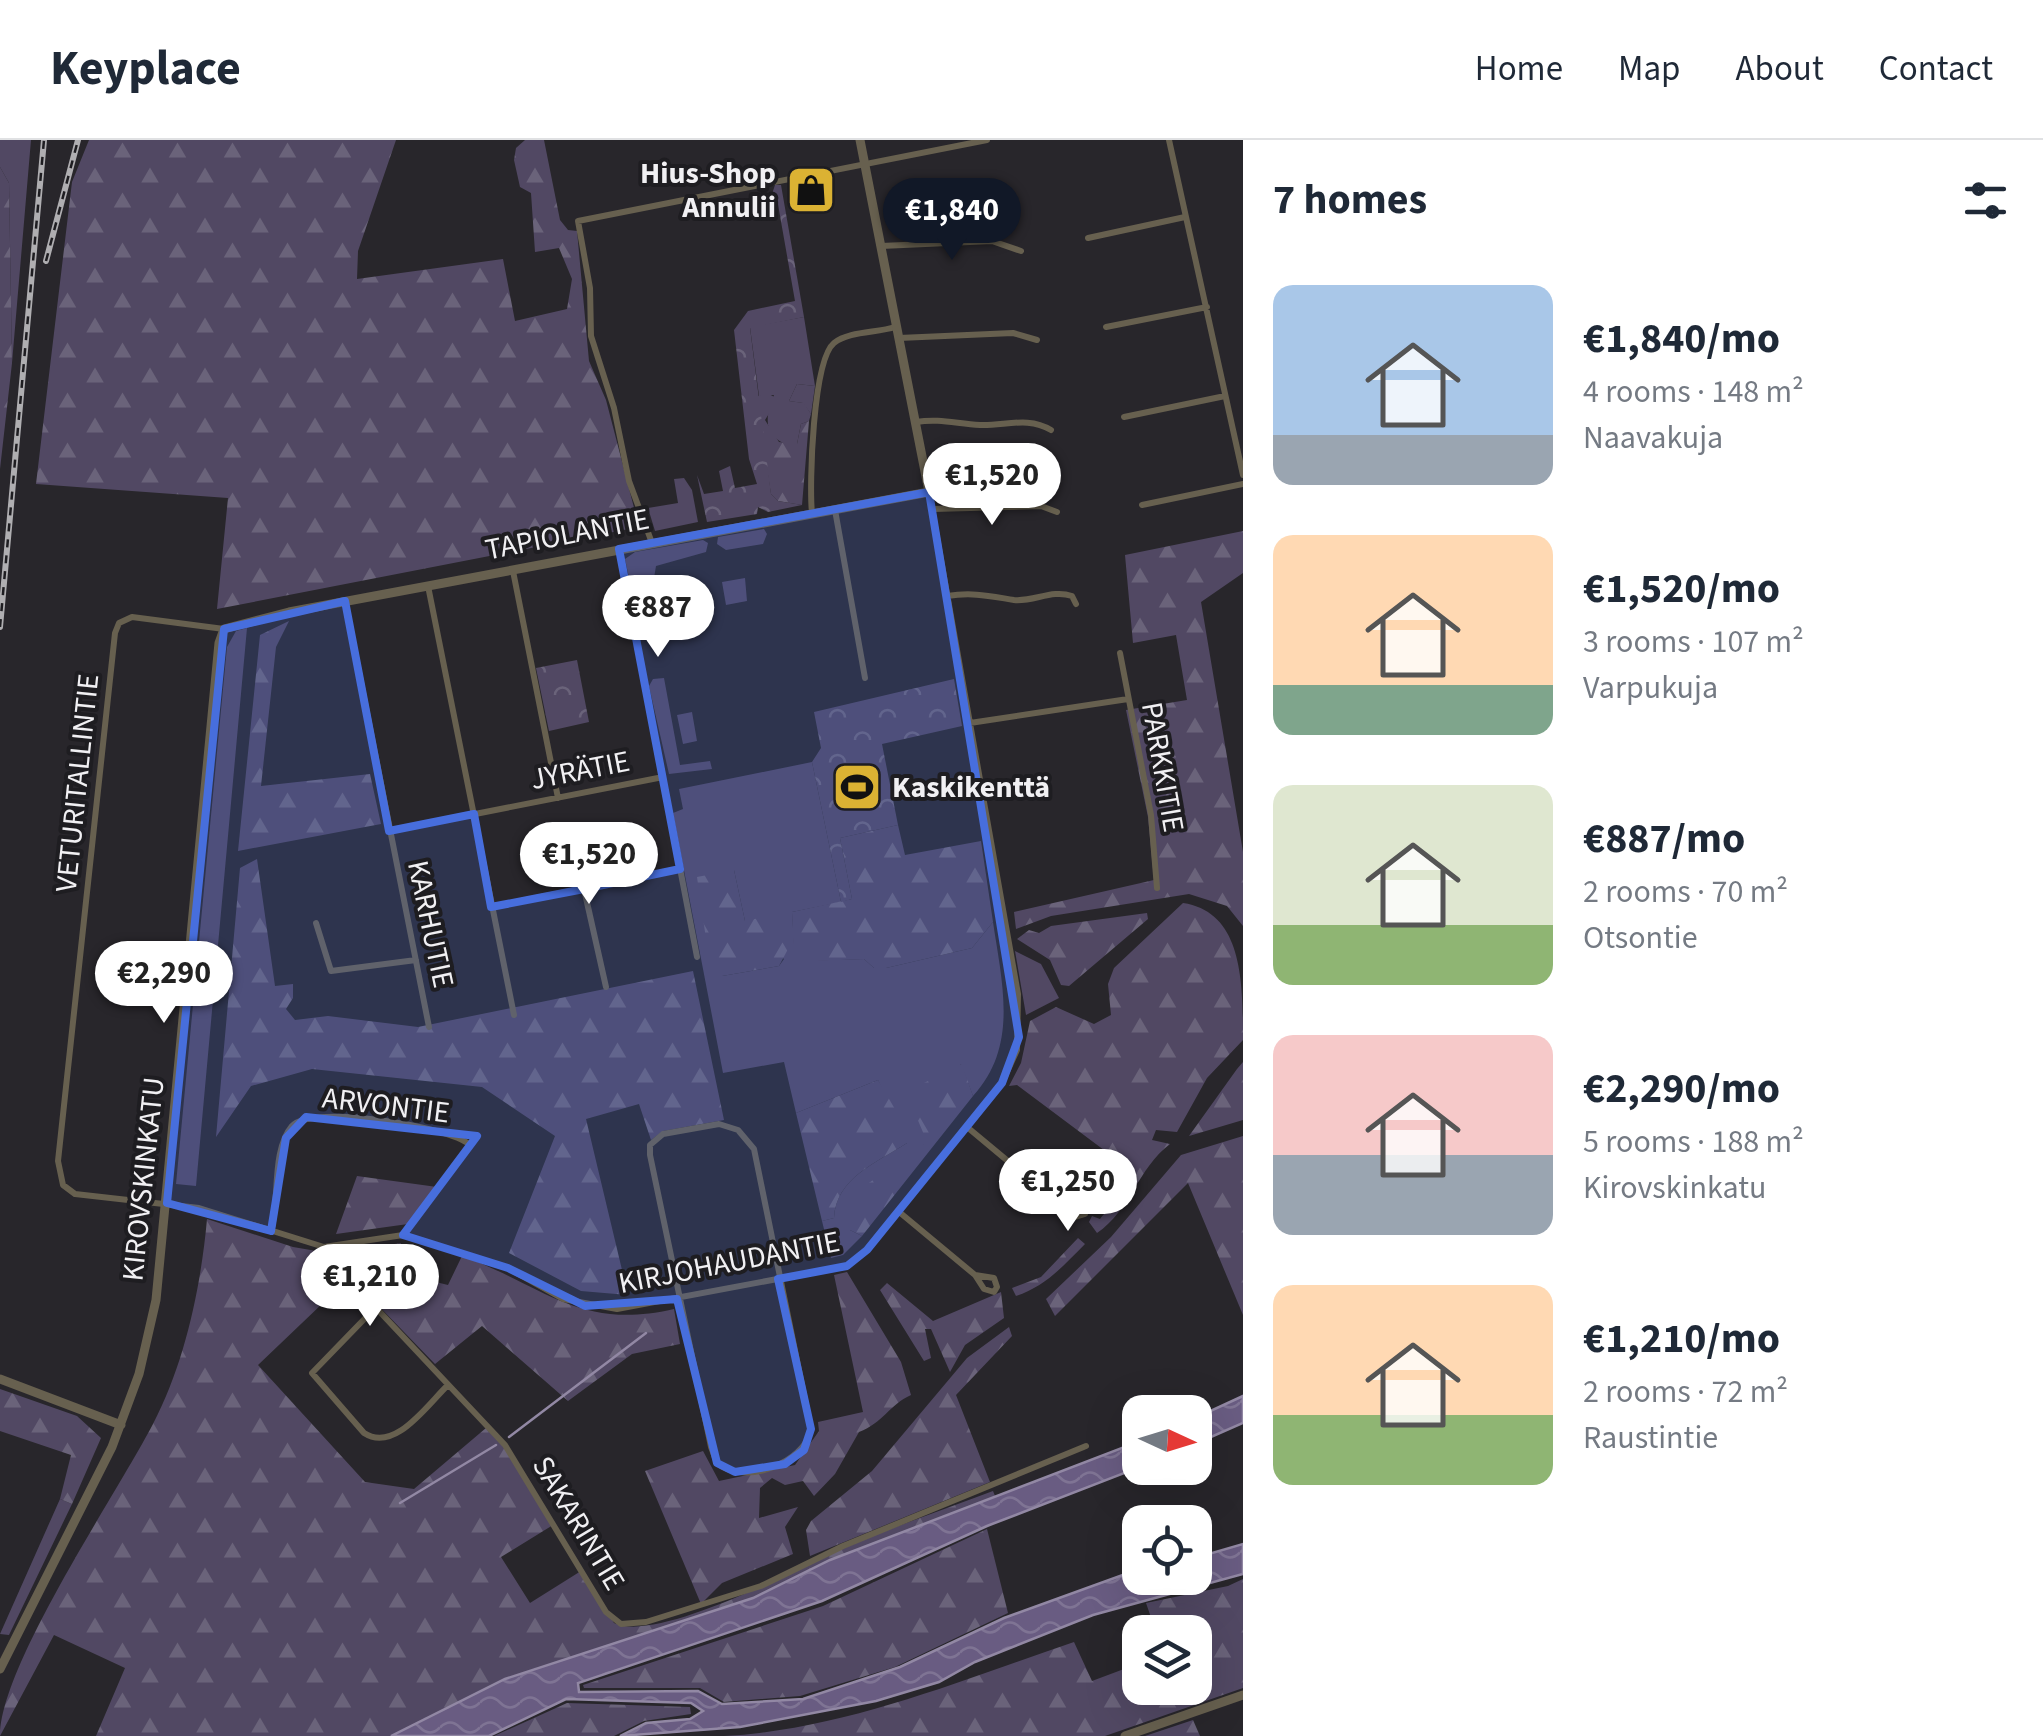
<!DOCTYPE html>
<meta charset="utf-8">
<style>
body{margin:0;font-family:"Source Sans 3",sans-serif;background:#f6f6f7;color:#1f2937;height:100vh;display:flex;flex-direction:column;font-size:38px;white-space:nowrap}
*{box-sizing:border-box;margin:0}
p{font-size:32px;color:#747a83}
.icon{flex:none;width:55px;height:55px;fill:none;stroke:currentColor;stroke-width:2;stroke-linecap:round;stroke-linejoin:round}
.map{position:relative;flex:1;overflow:hidden}
.sheet{display:flex;flex-direction:column;background:#fff;width:800px}
.sheet>*{flex:none}
.needle{width:65px;rotate:94deg}
.buttons{position:absolute;left:1122px;top:1255px;display:grid;gap:20px}
.buttons a{display:grid;place-items:center;width:90px;height:90px;border-radius:20px;background:#fff;box-shadow:0 10px 40px #0002;font-size:50px}
.price{position:absolute;translate:-50% -85px;padding:0 22px;border-radius:35px;background:#fff;color:#222;font-size:32px;line-height:65px;filter:drop-shadow(0 2px 5px #0008)}
.price::after{content:'';position:absolute;left:50%;top:60px;width:30px;height:22px;margin-left:-15px;background:inherit;clip-path:polygon(0 0,100% 0,50% 100%)}
.price.on{background:#111827;color:#fff}
ul{padding:0;list-style:none}
li{display:flex;align-items:center;gap:30px;height:250px;padding:0 30px}
li span{display:grid;place-items:center;flex:none;width:280px;height:200px;border-radius:20px;color:#555}
li>.icon{margin-inline-start:auto}
span .icon{width:120px;height:120px;fill:#fffc;stroke-width:1}
li b{font-size:42px}
h2{display:flex;justify-content:space-between;align-items:center;height:120px;padding:0 30px;font-size:42px}
header{display:flex;align-items:center;gap:60px;box-sizing:border-box;height:140px;padding:0 50px;background:#fff;border-bottom:2px solid #e0e1e3}
header strong{font-size:48px}
nav{display:flex;gap:55px;margin-inline-start:auto;font-size:35px}
main{display:flex;flex:1;min-height:0}
.map>svg:first-child{display:block}
</style>
<header>
<strong>Keyplace</strong>
<nav><a>Home</a><a>Map</a><a>About</a><a>Contact</a></nav>
</header>
<main>
<div class="map">
<svg width="1243" height="1596" viewBox="0 0 1243 1596">
<defs>
<pattern id="forest-firs" width="22" height="20" patternUnits="userSpaceOnUse" patternTransform="scale(2.5)"><rect width="22" height="20" fill="#514863"/><path d="M5 1l3.5 6h-7zM16 11l3.5 6h-7z" fill="#6a637a"/></pattern>
<pattern id="park-crowns" width="20" height="18" patternUnits="userSpaceOnUse" patternTransform="scale(2.5)"><rect width="20" height="18" fill="#514863"/><path d="M2 6a3 3 0 1 1 6 0M12 15a3 3 0 1 1 6 0" fill="none" stroke="#6a637a"/></pattern>
<pattern id="water-waves" width="16" height="10" patternUnits="userSpaceOnUse" patternTransform="scale(2.5)"><rect width="16" height="10" fill="#695c82"/><path d="M0 5q4-4 8 0t8 0" fill="none" stroke="#7f7494"/></pattern>
</defs>
<rect width="100%" height="100%" fill="#28262b"/>
<path fill="#514863" fill-rule="evenodd" d="M0 0H31L12 223 9 43 0 27Z
M804 177 815 246 797 244 789 261 804 263 811 274 809 281 801 284 797 304 790 306C762 296 765 278 774 255L759 256 750 187Z
M684 338 692 350 698 382 655 391 648 368 678 363 674 339Z
M764 389 767 394 763 404 726 410 717 404 718 397Z
M703 400 708 403 706 412 656 426 648 474 637 475 625 419 635 412Z
M745 438 747 461 726 465 722 442Z
M247 488 196 1046 176 1044 227 507 236 491Z
M664 538 680 625 710 621 712 629 669 634 649 546 653 539Z
M692 572 697 601 683 604 677 575Z
M812 622 841 762 792 772 795 821 864 819 874 828H886L972 808 993 782C1002 843 1019 906 973 956L961 924 923 1006 903 1022 850 1090 862 1096 843 1115 831 1118 822 1081 834 1078C836 1038 876 1023 907 1003L878 940 796 973 784 922 723 933 673 673 683 669 679 649ZM734 730 745 781 784 819 779 826 722 836Z
M1015 811 1041 824 1059 858 1026 875Z
M60 1359 72 1364 9 1495 0 1494Z"/>
<path fill="url(#forest-firs)" d="M89 0H396L358 111 357 139 503 119 515 181 567 169 572 139 559 108 535 112 531 53 520 47 514 20 516 8 525 0H544L560 80 568 90 577 91 589 221 606 260 639 387 217 469 228 358 36 344 72 42Z
M0 27 9 43 12 223 0 329Z
M797 244 815 246 811 274 803 263 789 261Z
M767 253 778 259 765 280 779 302 797 304 801 284 809 281 802 365 778 361 771 354 756 257Z
M1243 391V433L1201 462 1243 712V786L1227 766 1189 754 1051 776 1016 789 1014 772 1154 740 1148 677 1126 570 1187 560 1176 495 1133 503 1125 415Z
M289 481 276 507 261 646 370 634 381 684 238 711 260 495Z
M898 685 905 715 981 701 993 782 972 808 886 828H874L864 819 794 822 792 772 852 759 840 698Z
M257 719 275 846 293 844V858L286 869 295 880 328 876 418 887 693 831 724 980 663 991 651 1000 639 964 586 979 628 1155 581 1151 509 1113 555 996 482 947 312 929 251 946 216 997 240 728Z
M734 730 745 781 784 773 788 809 779 826 722 836 711 833 697 737Z
M1183 763C1243 772 1243 842 1243 900L1207 938 1177 992 1156 990 1152 1000 1170 1004C1138 1028 1130 1071 1097 1093L1089 1082 1092 1076 1100 1079C1111 1065 1131 1049 1132 1031L1017 945 1009 946 1021 923 1030 881 1056 867 1094 884 1111 875 1108 844 1114 828Z
M1147 773 1148 779 1069 846 1061 845 1050 820 1017 799 1029 790 1039 793 1051 786Z
M1243 922V980L1189 996 1237 929Z
M962 924 973 956 862 1096 850 1090V1064L856 1052 923 1005 925 997 906 952Z
M878 940 910 995 907 1003C876 1023 836 1038 834 1078L822 1081 796 973Z
M1243 996V1175L1188 1043 1055 1176 1046 1159 1111 1097 1181 1015Z
M357 1036 437 1047 408 1084 336 1094Z
M207 1079 293 1107 334 1114 346 1141 258 1225 365 1342 414 1349 486 1288 509 1312 553 1385 501 1417 530 1463 581 1431 614 1483C657 1504 798 1428 842 1409 891 1387 943 1370 993 1351L995 1356 830 1420 753 1458 505 1539 391 1596H96L125 1528 54 1495 0 1596C0 1526 116 1355 153 1284 185 1223 201 1146 207 1079Z
M1078 1098 1085 1104C1063 1126 1046 1146 1016 1156L1012 1148 1041 1137Z
M401 1103 395 1132 448 1145 462 1116C545 1146 579 1191 674 1169L680 1204 632 1214 568 1261 482 1186 435 1224 372 1159 383 1134 388 1105Z
M847 1132 901 1222 911 1255C889 1265 883 1283 859 1292L835 1334 814 1356 803 1341 785 1345 772 1338 760 1348 759 1378 798 1367 785 1387 793 1414 722 1443 701 1464 645 1331 703 1311 719 1341 795 1325 819 1291 818 1282 863 1272 834 1135Z
M887 1143 933 1181 1001 1152 1004 1178 965 1205 950 1232 931 1189H925L931 1218 924 1221 880 1150Z
M1009 1187 1012 1196 956 1255 990 1342 810 1416 806 1390 811 1381 872 1331 967 1218Z
M0 1249 77 1276 101 1298 72 1364 60 1359 71 1315 0 1291Z
M987 1389 1008 1473 895 1527 800 1556 724 1562 700 1548H584L583 1545 823 1466Z
M1243 1439V1548L1105 1596H724C843 1590 962 1540 1074 1502L1092 1541 1140 1523V1548H1195V1492H1156L1146 1463 1228 1446Z
M567 1563 690 1567 691 1574 644 1581 614 1596H494Z
M1193 1580 1200 1596H1145Z"/>
<path fill="url(#park-crowns)" d="M775 45H781L804 177 750 188 771 354 778 361 802 365 768 372 758 367 757 374 707 382 697 335 704 354 723 351 719 331 730 326 735 348 757 344 749 319 734 190 748 171 795 161 776 53 772 54Z
M577 520 589 582 549 591 536 528Z
M954 539 962 586 882 604 898 685 840 698 852 759 841 762 812 622 821 608 814 572Z
M388 1105 383 1134 372 1159 349 1132 346 1112Z"/>
<path fill="url(#water-waves)" stroke="#9288a4" stroke-width="2.5" d="M1243 1256V1283L1195 1304V1278Z
M1140 1301V1327L987 1386 822 1461 578 1543 579 1552 698 1551 722 1564 803 1559 900 1527 1004 1478 1131 1432 1140 1430V1438H1195V1418L1243 1404V1434L1093 1475 975 1522 939 1542 876 1561 740 1587 620 1596 646 1583 690 1579 703 1571 691 1563 566 1559 489 1596H391L505 1539 753 1458 830 1420Z"/>
<g fill="none" stroke-linecap="round" stroke-linejoin="round">
<path stroke="#9288a4" stroke-width="2.5" d="M509 1297 646 1193
M400 1363 496 1305"/>
<path stroke="#67604f" stroke-width="6" d="M1169 0 1243 335
M1088 98 1185 77
M881 106 992 101 1021 111
M1106 187 1207 167
M899 198 1013 193 1037 200
M1124 277 1225 256
M916 282C940 278 957 284 980 285 1005 286 1028 276 1051 290
M1142 365 1243 344
M932 369 1041 366 1057 372
M835 370 865 538
M812 373C809 344 813 220 834 203 849 191 877 193 895 187
M652 403 629 341 614 268 591 196 590 148 578 81 987 0
M619 410 697 817
M513 431 558 658
M428 446 514 875
M947 456C973 452 989 456 1014 460 1034 462 1052 449 1072 456L1076 464
M345 461 429 887
M224 489 132 477 119 483 115 493 58 1021 63 1045 75 1054 199 1068 324 1107 403 1095 508 1128 563 1159 617 1169 847 1126 867 1110 1002 943 1017 910 1018 854 929 352
M1120 513 1151 675 1157 748
M970 583 1128 559
M389 691 663 637
M584 749 606 847
M491 767 680 729
M316 783 331 831 416 820
M719 984 738 990 754 1009 811 1289C805 1324 743 1346 717 1323L711 1307 650 1015V1005L663 994Z
M967 987 1075 1077 1085 1074 1070 1057 1054 1059
M898 1071 975 1135 984 1149 994 1152 997 1147 994 1138 975 1135
M271 1091C280 1061 271 1011 292 986 312 964 449 986 470 1005L403 1095
M331 1107 347 1137 505 1305 606 1472 621 1484 646 1482 761 1446 843 1406 1086 1306
M375 1168 312 1233 364 1293C395 1313 427 1265 448 1245"/>
<path stroke="#67604f" stroke-width="9" d="M0 1239 121 1285
M0 1529 112 1307 139 1234 156 1160 219 503 224 489 289 472 929 352 860 0
M1125 1596 1243 1555"/>
<g stroke="#afaeb1" stroke-width="6">
<path id="rail" d="M46 121 78 0
M0 487 44 0"/>
</g>
<use href="#rail" stroke="#1e1d21" stroke-width="2.5" stroke-dasharray="8" stroke-linecap="butt"/>
</g>
<path fill="#476edd" fill-opacity="0.2" stroke="#476edd" stroke-width="8" stroke-linejoin="round" d="M929 352 1019 897 1002 943 867 1110 847 1126 778 1139 811 1289 804 1310 785 1324 735 1332 717 1323 677 1159 585 1166 508 1128 403 1095 477 996 306 977 286 998 271 1091 167 1063 224 489 345 461 389 691 474 674 491 767 584 749 680 729 619 409Z"/>
<defs>
<g id="shop-square" transform="scale(2.5)"><rect x="-9" y="-9" width="18" height="18" rx="4" fill="#dbb233" stroke="#1e1d21"/><path d="M-5-2.5h2.3a2.7 3.5 0 0 1 5.4 0H5L5.5 6h-11ZM-1.5-2.5h3a1.5 2.3 0 0 0-3 0Z" fill="#111"/></g>
<g id="stadium-square" transform="scale(2.5)"><rect x="-9" y="-9" width="18" height="18" rx="4" fill="#dbb233" stroke="#1e1d21"/><path d="M0-5a6.5 5 0 1 0 0 10a6.5 5 0 1 0 0-10ZM-3.5-1.8h7v3.6h-7Z" fill="#111"/></g>
</defs>
<g fill-rule="evenodd">
<use href="#shop-square" x="811" y="50"/>
<use href="#stadium-square" x="857" y="647"/>
</g>
<g text-anchor="middle" stroke-width="8" stroke-linejoin="round" paint-order="stroke">
<g font-size="30" font-weight="bold" fill="#f1f0f3" stroke="#1e1d21" text-anchor="end">
<text x="776" y="43">Hius-Shop<tspan x="776" dy="34">Annulii</tspan></text>
<text x="892" y="657" text-anchor="start">Kaskikenttä</text>
</g>
<g font-size="30" fill="#f1f0f3" stroke="#1e1d21">
<text transform="translate(567 394) rotate(-11)" y="10">TAPIOLANTIE</text>
<text transform="translate(1163 627) rotate(80)" y="10">PARKKITIE</text>
<text transform="translate(580 630) rotate(-11)" y="10">JYRÄTIE</text>
<text transform="translate(77 643) rotate(-84)" y="10">VETURITALLINTIE</text>
<text transform="translate(431 784) rotate(78)" y="10">KARHUTIE</text>
<text transform="translate(386 965) rotate(7)" y="10">ARVONTIE</text>
<text transform="translate(143 1039) rotate(-84)" y="10">KIROVSKINKATU</text>
<text transform="translate(729 1122) rotate(-11)" y="10">KIRJOHAUDANTIE</text>
<text transform="translate(579 1383) rotate(59)" y="10">SAKARINTIE</text>
</g>
</g>
</svg>
<div class="buttons">
<a><svg class="needle" viewBox="-14 -14 28 28"><path d="M0-13l5 13h-10z" fill="#e53935"/><path d="M0 13l5-13h-10z" fill="#747a83"/></svg></a>
<a><svg class="icon" aria-label="locate" viewBox="0 0 24 24"><circle cx="12" cy="12" r="6"/><path d="M12 2v4M12 18v4M2 12h4M18 12h4"/></svg></a>
<a><svg class="icon" aria-label="layers" viewBox="0 0 24 24"><path d="M12 4l9 5-9 5-9-5zM3 14l9 5 9-5"/></svg></a>
</div>
<b class="price on" style="left:952px;top:123px">€1,840</b>
<b class="price" style="left:992px;top:388px">€1,520</b>
<b class="price" style="left:658px;top:520px">€887</b>
<b class="price" style="left:589px;top:767px">€1,520</b>
<b class="price" style="left:164px;top:886px">€2,290</b>
<b class="price" style="left:1068px;top:1094px">€1,250</b>
<b class="price" style="left:370px;top:1189px">€1,210</b>
</div>
<section class="sheet">
<h2>7 homes<svg class="icon" aria-label="filters" viewBox="0 0 24 24"><path d="M4 7h16M4 17h16"/><circle cx="9" cy="7" r="2"/><circle cx="15" cy="17" r="2"/></svg></h2>
<ul>
<li><span style="background:linear-gradient(#a9c7e8 75%,#9aa5b1 0)"><svg class="icon" aria-label="home" viewBox="0 0 24 24"><path d="M3 11l9-7 9 7M6 9v11h12V9"/></svg></span><div><b>€1,840/mo</b><p>4 rooms · 148 m²</p><p>Naavakuja</p></div></li>
<li><span style="background:linear-gradient(#ffd9b3 75%,#7fa58c 0)"><svg class="icon" aria-label="home" viewBox="0 0 24 24"><path d="M3 11l9-7 9 7M6 9v11h12V9"/></svg></span><div><b>€1,520/mo</b><p>3 rooms · 107 m²</p><p>Varpukuja</p></div></li>
<li><span style="background:linear-gradient(#dfe7d0 70%,#8fb573 0)"><svg class="icon" aria-label="home" viewBox="0 0 24 24"><path d="M3 11l9-7 9 7M6 9v11h12V9"/></svg></span><div><b>€887/mo</b><p>2 rooms · 70 m²</p><p>Otsontie</p></div></li>
<li><span style="background:linear-gradient(#f6c9c9 60%,#9aa5b1 0)"><svg class="icon" aria-label="home" viewBox="0 0 24 24"><path d="M3 11l9-7 9 7M6 9v11h12V9"/></svg></span><div><b>€2,290/mo</b><p>5 rooms · 188 m²</p><p>Kirovskinkatu</p></div></li>
<li><span style="background:linear-gradient(#ffd9b3 65%,#8fb573 0)"><svg class="icon" aria-label="home" viewBox="0 0 24 24"><path d="M3 11l9-7 9 7M6 9v11h12V9"/></svg></span><div><b>€1,210/mo</b><p>2 rooms · 72 m²</p><p>Raustintie</p></div></li>
</ul>
</section>
</main>
